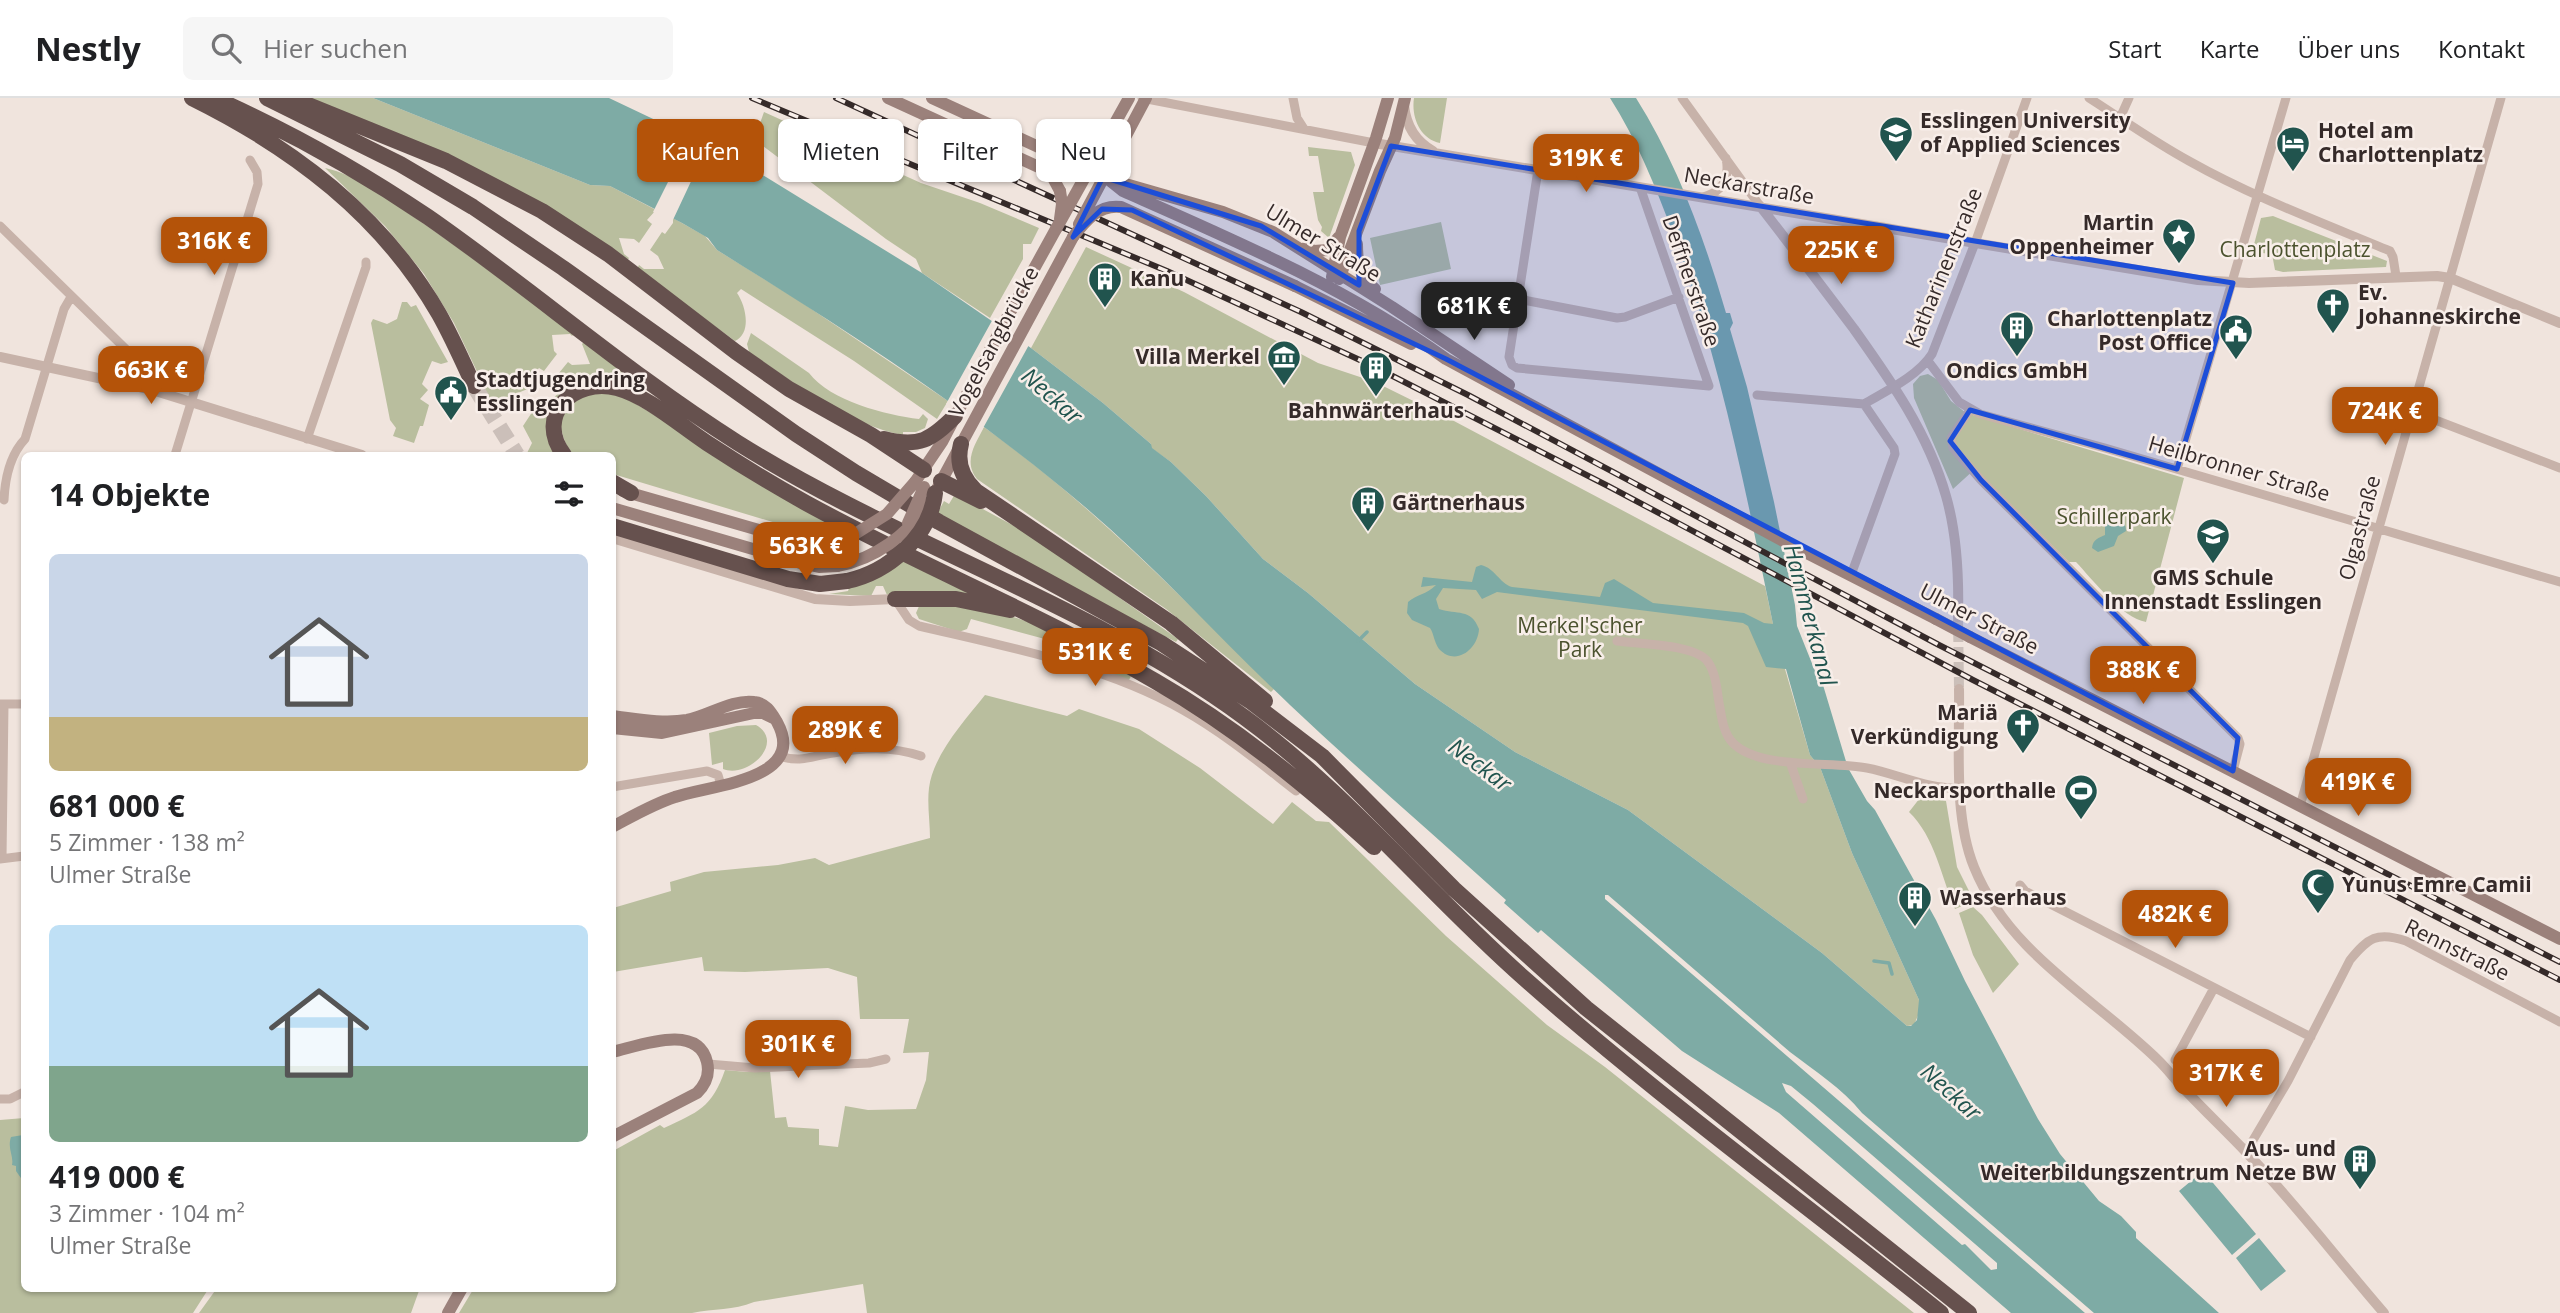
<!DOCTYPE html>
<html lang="de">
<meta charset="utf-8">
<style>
body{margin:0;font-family:"Open Sans",sans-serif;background:#f6f6f6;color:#202124;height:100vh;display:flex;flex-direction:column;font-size:26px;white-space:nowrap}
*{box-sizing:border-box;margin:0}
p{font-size:23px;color:#757577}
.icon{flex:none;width:38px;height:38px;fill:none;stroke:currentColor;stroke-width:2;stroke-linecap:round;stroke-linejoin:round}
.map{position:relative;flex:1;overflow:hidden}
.drawer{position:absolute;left:21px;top:354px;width:595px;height:840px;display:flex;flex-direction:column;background:#fff;border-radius:10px;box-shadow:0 2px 5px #0004}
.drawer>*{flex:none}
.hud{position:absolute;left:637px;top:21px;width:665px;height:63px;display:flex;gap:14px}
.price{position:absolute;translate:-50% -60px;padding:0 16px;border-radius:14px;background:#b45309;color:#fff;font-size:23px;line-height:46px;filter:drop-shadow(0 2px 4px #0008)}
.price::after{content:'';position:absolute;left:50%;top:42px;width:21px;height:16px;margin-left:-10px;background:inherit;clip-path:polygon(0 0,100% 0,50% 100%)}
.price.selected{background:#222;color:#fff}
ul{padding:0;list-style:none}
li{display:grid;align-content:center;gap:14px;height:371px;padding:0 28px}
li span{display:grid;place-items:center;height:217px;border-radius:10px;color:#555}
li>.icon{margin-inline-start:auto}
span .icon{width:126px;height:126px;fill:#fffc;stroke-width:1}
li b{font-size:30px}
h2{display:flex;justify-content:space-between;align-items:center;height:84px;padding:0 28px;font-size:30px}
.chip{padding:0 24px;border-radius:10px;background:#fff;box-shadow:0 2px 5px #0004;font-size:24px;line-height:63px}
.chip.selected{background:#b45309;color:#fff}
header{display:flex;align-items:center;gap:42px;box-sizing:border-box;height:98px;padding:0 35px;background:#fff;border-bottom:2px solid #e0e0e0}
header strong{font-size:33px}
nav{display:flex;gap:38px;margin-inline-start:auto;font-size:24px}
.search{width:490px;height:63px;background:#f6f6f6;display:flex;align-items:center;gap:18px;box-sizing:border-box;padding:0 24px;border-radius:10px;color:#757577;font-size:26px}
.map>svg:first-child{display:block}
</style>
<header>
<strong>Nestly</strong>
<div class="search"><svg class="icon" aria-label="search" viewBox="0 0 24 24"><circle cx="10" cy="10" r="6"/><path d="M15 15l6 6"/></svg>Hier suchen</div>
<nav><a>Start</a><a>Karte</a><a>Über uns</a><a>Kontakt</a></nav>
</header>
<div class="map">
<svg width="2560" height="1215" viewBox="0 0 2560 1215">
<rect width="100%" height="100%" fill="#f0e4dd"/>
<path fill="#b9be9e" d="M305 0H373L590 87 610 88 656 112 647 122 652 126 639 145 634 141 619 140 624 156 629 160 627 163Z
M1414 0H1447L1440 45C1420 41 1411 19 1414 0Z
M764 14 921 85 980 105 1039 130 1031 146H1023V161L990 220 922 175 916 161 886 141 751 39 759 28Z
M1308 49 1351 54 1355 67 1329 140 1321 133 1322 129 1318 122 1313 94H1324L1318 58H1309Z
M325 70C357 77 387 100 414 119 468 156 521 196 574 236L572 238 570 236 552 237 554 253 557 256 544 273 539 270 526 285 530 290 508 299 498 307 483 302 468 291 482 284 454 225 424 176 385 128Z
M2273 118 2387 163 2386 169 2283 174 2275 172 2272 156 2252 154 2261 120Z
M673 120 705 138 717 152 798 202 948 303 937 321 854 263 741 191 737 195C746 208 752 235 735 243L637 171 639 167 644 171H664L658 158 650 152 662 134 665 136 673 125Z
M1441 124 1451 171 1380 187 1370 140Z
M1086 149 1184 194 1318 265 1375 284 1454 323 1765 488 1776 540 1810 657 1820 669 1852 755 1919 902V915L1914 927 1907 928 1822 855 1628 712 1515 654 1415 586 1308 495 1263 461 1206 398 1171 364 1151 350V346L1103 305 1031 250Z
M402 204H407L411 209 416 207 448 264 441 266 432 263 422 286 428 292 420 301 429 307 423 328H420L414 345 393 338 396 330 390 322 371 225 373 221 387 226 397 221Z
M751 235 809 275C830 303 886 317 919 321L923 316 928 321 925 330 916 334H903V337C848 327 794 285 749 254L747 246Z
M584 244 640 286 637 293 563 297 558 357H510L511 354 527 355 532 345 523 328 542 299 549 304 564 290 554 281 568 264 572 267 590 266 582 246Z
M1928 276 1938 282 1951 303 1966 315 2184 380 2146 524C2122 520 2093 482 2076 464H2069L1975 371 1953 391 1914 300 1913 286 1920 278Z
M583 296H619L843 429 822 432 789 429 613 376 612 357H571C556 324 556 320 583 296Z
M984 329C1090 405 1182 499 1274 591L1271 594 1166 511 977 381C963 363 975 347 984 329Z
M955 396 1029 436 1178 541 1176 544 1149 530 937 416 944 403 949 406Z
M905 460 983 499 887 497 883 488H876L871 498 829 496 848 493 849 490Z
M934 505 1008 517 1034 526 1112 566 1111 568 1131 578 1129 582 1103 574 1096 567 1067 559V547L971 521 967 531 959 534 919 521 916 515 920 506Z
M985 597 1067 618 1079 611 1139 631 1200 670 1273 726 1292 704 1316 723 1329 724 1446 838 1547 927 1605 969 1914 1215H867L863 1186 754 1204C733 1213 714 1210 692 1215H459L474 1190H612L613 1053 660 1027 664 1030C698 1014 712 1010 725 972L747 974 770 973 775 1020 786 1019 788 1029 819 1031V1047L838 1049 845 1008 868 1012 916 1011 926 982 929 954 903 955 909 921H860L857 879 828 870 745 874 704 873 702 859 613 874V810L671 793 670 784 704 774 778 767 815 760 829 767 930 740C930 724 927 706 929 690 933 657 965 622 985 597Z
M756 627C786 644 748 681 723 671V664L712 667 709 635 737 628Z
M1923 696 1946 703 1957 769 1974 803 1955 811C1941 778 1935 739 1909 714Z
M1973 809 1982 817 2019 866 1993 895 1973 857 1959 815Z
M24 1020V1190H209L193 1215H0V1022Z
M217 1190H420L411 1215H199Z"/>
<path fill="#7eaba5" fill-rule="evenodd" d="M373 0H609L689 38 766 79 922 175 1031 250 1103 305 1151 346 1152 350 1171 364 1206 398 1263 461 1308 495 1415 586 1515 654 1628 712 1822 855 1907 928H1911L1917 922 1919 902 1852 755 1820 669 1810 657 1786 571 1766 569 1748 528 1743 525 1497 494 1482 501 1476 492 1443 490 1436 501 1439 511C1457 517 1471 510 1479 531 1478 551 1456 569 1439 551 1434 544 1434 536 1430 530L1412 522 1407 515 1408 504C1417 496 1426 497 1436 487L1421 489 1423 479 1472 484 1476 469 1481 467C1495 470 1499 485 1512 489L1600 499 1605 485 1614 481 1653 505 1744 515 1764 525 1773 526C1746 394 1720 261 1673 135 1655 88 1637 42 1610 0H1636C1678 67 1704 140 1726 215H1730L1733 225 1730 231 1747 289 1774 404 1795 507 1797 528 1815 573 1823 587 1848 670 1867 703 1875 712 1936 822 1965 883 2038 1021 2060 1056 2099 1103 2121 1118 2136 1134V1140L2219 1215H2094L1862 1015C1842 990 1816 974 1790 954L1608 797H1605V801L2085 1215H2011L1779 1015 1682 953 1541 832 1538 835 1504 805 1506 802C1434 737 1361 674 1290 607 1221 542 1158 471 1085 409 971 312 844 231 717 152L708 140 682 125 610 88 590 87ZM1782 985 1791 988 1813 1006 1997 1165V1171L1991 1172 1965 1146 1962 1147 1786 994Z
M2112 419C2121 419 2126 425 2126 433L2118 438 2114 448 2098 454 2092 450C2093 441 2099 440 2105 437V424Z
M23 1037V1083L16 1073V1068L12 1067C14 1058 7 1051 11 1039Z
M2203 1073 2256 1136 2232 1157 2179 1093Z
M2259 1140 2286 1173 2261 1193 2236 1160Z"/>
<path fill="#f0e4dd" d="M692 36 709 45 672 124 653 114Z
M994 219 1030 245 982 332 946 306Z"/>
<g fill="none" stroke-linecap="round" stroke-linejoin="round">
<path stroke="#7eaba5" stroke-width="3.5" d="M1358 543 1367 534
M1874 863 1889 865 1892 876"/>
<path stroke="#cbbfb9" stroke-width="10" stroke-dasharray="10 5" stroke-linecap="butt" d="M1958 519 1959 591"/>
<path stroke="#cbbfb9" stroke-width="16" stroke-dasharray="16 8" stroke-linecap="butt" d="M474 288 517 357"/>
<path stroke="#c7b2a9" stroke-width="9" d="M1142 0 1374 45
M1293 0 1297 20 1304 31
M1682 0 1760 108
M2089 0C2122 21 2154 44 2189 63 2253 99 2323 125 2390 153L2393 159 2396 178
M2120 20 2129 0
M1538 72 1509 259 1512 267 1517 270 1709 288 1640 89
M1703 99C1723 94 1730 80 1726 60
M0 128 138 263
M1518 201 1617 220 1625 219 1679 199
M1928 263 1959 304 1980 316 2105 350 2560 484
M1757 297 1864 306
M1864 306C1886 293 1918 278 1932 256L1975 145 2027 0
M1970 312 1951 340 1953 350 1981 382 2238 640 2240 646 2233 673
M2412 313 2560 370
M307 341 366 169V164
M175 357 258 86 257 74 250 62
M2177 371 2286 0
M4 402C5 380 10 357 25 341L64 211 71 199
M1851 477 1895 356 1894 350 1864 306
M895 501 909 522 919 528C1008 549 1103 567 1183 612 1224 635 1260 665 1296 693
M1617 543C1638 546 1696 546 1708 564 1717 577 1717 596 1720 610 1722 622 1724 636 1733 645 1759 672 1832 663 1867 670 1898 676 1929 692 1961 690
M0 606H24
M779 658C802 665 811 658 833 655 863 650 891 648 921 658
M1790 664 1803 701
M612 689 707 673 718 677 721 687
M2300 708 2501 0
M2 760 4 606
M0 761 24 758
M2020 787 2025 793 2311 939
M2175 962 2214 890
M708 966 755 970 869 965 886 961
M0 1001H10L24 994
M2246 1054 2288 983 2350 862C2368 840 2377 833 2406 843L2560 924"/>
<path stroke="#c7b2a9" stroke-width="10" d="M1404 7C1406 27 1415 43 1433 53
M1374 45 2198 182 2249 185 2437 178 2450 180 2560 225
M1760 108C1792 149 1823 190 1854 231 1891 283 1928 335 1946 398 1957 436 1959 480 1958 519
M0 259 149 291 362 357
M612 440 815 501 850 503 895 501
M1959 591C1960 647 1953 717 1974 769 2009 856 2095 900 2159 963 2169 973 2177 984 2187 994 2206 1014 2227 1034 2246 1054 2295 1105 2338 1162 2384 1215"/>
<path stroke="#9b817b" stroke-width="12" d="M888 0 1043 71 1052 78 1060 93
M932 0 1108 81 1223 114 1273 134 1392 209 1509 287
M1108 81 1123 93C1234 142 1347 190 1446 261L1789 446 1936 521
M1357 146C1357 165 1359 179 1375 191
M1305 150 1314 153 1328 152 1339 139
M1332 179 1340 139 1376 40 1388 0
M1339 181 1380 73 1395 40 1405 0
M1295 188 1411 246
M915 384 942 344 1003 227 1056 131
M937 391 1073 139
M623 393 794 442C816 446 835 445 855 436
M612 410 801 465 819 469 837 468
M1970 539 2560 841
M612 618C637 621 663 626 687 622 708 618 732 601 754 604 766 605 771 614 777 624 809 683 708 687 675 699 653 706 633 718 612 729
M612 630 662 635 754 615H763L773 620
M612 954C639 948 698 924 707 964 710 976 705 987 697 995L612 1039
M448 1215 462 1190"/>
<path stroke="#66514e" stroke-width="16" d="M192 0C293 50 382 117 439 216 452 239 463 264 474 288
M214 0C288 33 360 73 428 119 533 192 630 277 738 345 901 447 1089 505 1244 619 1348 695 1429 797 1525 881 1658 999 1802 1103 1941 1215
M267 0 400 66 473 109 563 170 796 336 856 375 939 424 1161 545 1250 603 1322 658 1454 791 1586 910 1969 1215
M291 0 446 63 542 113 608 156 736 254 789 291 871 337 924 372
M884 341C919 350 931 342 955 318
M961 346C956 365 962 380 976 393L1171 525 1265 603
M564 357C534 317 574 279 617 290 647 298 680 327 707 345 739 366 772 386 806 405 921 468 1042 517 1155 583 1235 629 1306 687 1374 749
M941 383 981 403
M612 384 631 395
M612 428 788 481 820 486 847 483
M895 501H956L1010 512"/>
<g stroke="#352a29" stroke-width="6">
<path id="rail" d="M752 0 1167 173 1375 269 1608 388 1973 582 2560 882
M836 0 1301 214 1468 297 1939 547 2560 864"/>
</g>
<use href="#rail" stroke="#f8eee9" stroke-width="3.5" stroke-dasharray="10" stroke-linecap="butt"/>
<path stroke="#9b817b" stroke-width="12" d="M1060 93 1062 106 1060 121
M1079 126 1146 0
M1056 131 1129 0
M1073 139C1085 123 1099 106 1121 109L1295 188
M908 425 924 389
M855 436 887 416 915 384
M837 468C875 461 908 437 929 404
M1936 521 1970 539"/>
<path stroke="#66514e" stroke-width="16" d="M847 483C888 474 930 439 935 395"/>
</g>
<path fill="#1d4ed8" fill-opacity="0.2" stroke="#1d4ed8" stroke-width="5" stroke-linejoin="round" d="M1391 48 2233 185 2177 371 1970 312 1950 343 1981 382 2238 640 2233 673 1446 261 1132 112 1102 111 1073 139 1103 79 1261 128 1359 187V133Z"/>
<defs>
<g id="university-pin" transform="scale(1.75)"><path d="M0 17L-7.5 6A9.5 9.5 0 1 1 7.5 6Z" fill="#21544e" stroke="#f8eee9"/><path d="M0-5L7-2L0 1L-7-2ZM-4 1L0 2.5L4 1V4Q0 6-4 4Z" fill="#fff"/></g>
<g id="hotel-pin" transform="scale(1.75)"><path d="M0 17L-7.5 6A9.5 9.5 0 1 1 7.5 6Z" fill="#21544e" stroke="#f8eee9"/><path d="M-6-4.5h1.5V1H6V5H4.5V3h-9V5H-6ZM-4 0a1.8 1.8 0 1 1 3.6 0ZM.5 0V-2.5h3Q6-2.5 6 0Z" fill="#fff"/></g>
<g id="sight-pin" transform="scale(1.75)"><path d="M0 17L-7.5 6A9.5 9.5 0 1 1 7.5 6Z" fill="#21544e" stroke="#f8eee9"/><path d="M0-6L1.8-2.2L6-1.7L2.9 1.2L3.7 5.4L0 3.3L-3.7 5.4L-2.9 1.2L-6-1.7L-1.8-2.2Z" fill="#fff"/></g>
<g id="building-pin" transform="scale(1.75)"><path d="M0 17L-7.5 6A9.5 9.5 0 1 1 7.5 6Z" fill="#21544e" stroke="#f8eee9"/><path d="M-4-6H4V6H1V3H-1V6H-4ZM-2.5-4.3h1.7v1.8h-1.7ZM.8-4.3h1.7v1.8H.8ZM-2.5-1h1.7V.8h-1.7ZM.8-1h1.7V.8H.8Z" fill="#fff"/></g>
<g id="church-pin" transform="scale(1.75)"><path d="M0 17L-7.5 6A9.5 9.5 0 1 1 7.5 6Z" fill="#21544e" stroke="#f8eee9"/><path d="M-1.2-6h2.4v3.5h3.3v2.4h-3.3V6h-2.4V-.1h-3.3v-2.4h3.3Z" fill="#fff"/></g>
<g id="civic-pin" transform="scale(1.75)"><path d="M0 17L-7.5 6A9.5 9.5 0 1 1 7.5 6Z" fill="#21544e" stroke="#f8eee9"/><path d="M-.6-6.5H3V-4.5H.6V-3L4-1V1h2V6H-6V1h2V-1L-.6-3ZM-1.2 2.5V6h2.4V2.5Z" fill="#fff"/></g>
<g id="museum-pin" transform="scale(1.75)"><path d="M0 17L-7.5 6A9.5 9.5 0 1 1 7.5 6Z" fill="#21544e" stroke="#f8eee9"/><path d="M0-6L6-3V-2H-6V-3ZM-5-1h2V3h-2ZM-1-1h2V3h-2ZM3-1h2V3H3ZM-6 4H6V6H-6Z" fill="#fff"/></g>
<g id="school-pin" transform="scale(1.75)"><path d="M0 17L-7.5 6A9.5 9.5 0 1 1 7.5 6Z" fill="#21544e" stroke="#f8eee9"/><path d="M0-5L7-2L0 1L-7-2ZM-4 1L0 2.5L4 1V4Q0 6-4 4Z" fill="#fff"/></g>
<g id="stadium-pin" transform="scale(1.75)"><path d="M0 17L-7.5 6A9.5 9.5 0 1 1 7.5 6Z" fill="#21544e" stroke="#f8eee9"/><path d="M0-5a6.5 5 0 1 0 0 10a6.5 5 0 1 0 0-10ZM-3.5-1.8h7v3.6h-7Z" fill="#fff"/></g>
<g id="mosque-pin" transform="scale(1.75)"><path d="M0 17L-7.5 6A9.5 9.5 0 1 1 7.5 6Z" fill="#21544e" stroke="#f8eee9"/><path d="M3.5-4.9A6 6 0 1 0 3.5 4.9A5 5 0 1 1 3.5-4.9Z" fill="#fff"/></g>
</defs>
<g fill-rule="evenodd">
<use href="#university-pin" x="1896" y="35"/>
<use href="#hotel-pin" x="2293" y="45"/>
<use href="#sight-pin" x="2179" y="137"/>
<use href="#building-pin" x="1105" y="181"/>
<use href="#church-pin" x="2333" y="207"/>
<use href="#building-pin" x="2017" y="230"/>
<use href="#civic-pin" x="2236" y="233"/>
<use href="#museum-pin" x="1284" y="259"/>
<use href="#building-pin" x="1376" y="270"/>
<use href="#civic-pin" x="451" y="294"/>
<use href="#building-pin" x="1368" y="405"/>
<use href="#school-pin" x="2213" y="437"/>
<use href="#church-pin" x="2023" y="627"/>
<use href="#stadium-pin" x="2081" y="693"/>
<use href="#mosque-pin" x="2318" y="787"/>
<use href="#building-pin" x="1915" y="800"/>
<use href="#building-pin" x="2360" y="1063"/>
</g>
<g text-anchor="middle" stroke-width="5" stroke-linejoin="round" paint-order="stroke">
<g font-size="21" font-weight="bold" fill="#352a29" stroke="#f8eee9" text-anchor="start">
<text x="1920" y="30">Esslingen University<tspan x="1920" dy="24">of Applied Sciences</tspan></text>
<text x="2318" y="40">Hotel am<tspan x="2318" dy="24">Charlottenplatz</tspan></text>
<text x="2154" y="132" text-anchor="end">Martin<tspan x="2154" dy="24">Oppenheimer</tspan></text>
<text x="1130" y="188">Kanu</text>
<text x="2358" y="202">Ev.<tspan x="2358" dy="24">Johanneskirche</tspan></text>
<text x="2212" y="228" text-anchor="end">Charlottenplatz<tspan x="2212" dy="24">Post Office</tspan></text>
<text x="1260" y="266" text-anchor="end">Villa Merkel</text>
<text x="2017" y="280" text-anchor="middle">Ondics GmbH</text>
<text x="476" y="289">Stadtjugendring<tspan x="476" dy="24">Esslingen</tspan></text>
<text x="1376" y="320" text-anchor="middle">Bahnwärterhaus</text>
<text x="1392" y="412">Gärtnerhaus</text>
<text x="2213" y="487" text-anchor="middle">GMS Schule<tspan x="2213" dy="24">Innenstadt Esslingen</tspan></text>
<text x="1998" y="622" text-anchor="end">Mariä<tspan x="1998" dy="24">Verkündigung</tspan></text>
<text x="2056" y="700" text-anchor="end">Neckarsporthalle</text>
<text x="2342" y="794">Yunus Emre Camii</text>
<text x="1940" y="807">Wasserhaus</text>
<text x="2336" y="1058" text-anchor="end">Aus- und<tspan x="2336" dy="24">Weiterbildungszentrum Netze BW</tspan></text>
</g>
<g font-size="21" fill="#352a29" stroke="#f8eee9">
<text transform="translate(1749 88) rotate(10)" y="7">Neckarstraße</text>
<text transform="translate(1323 145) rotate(31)" y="7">Ulmer Straße</text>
<text transform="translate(1944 170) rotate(-68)" y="7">Katharinenstraße</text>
<text transform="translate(1691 183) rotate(71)" y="7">Deffnerstraße</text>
<text transform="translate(994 244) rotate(-62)" y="7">Vogelsangbrücke</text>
<text transform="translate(2239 371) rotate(16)" y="7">Heilbronner Straße</text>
<text transform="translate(2360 430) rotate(-75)" y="7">Olgastraße</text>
<text transform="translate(1979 521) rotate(27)" y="7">Ulmer Straße</text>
<text transform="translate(2457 852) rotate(26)" y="7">Rennstraße</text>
</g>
<g font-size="21" fill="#4b522e" stroke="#f8eee9">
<text x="2295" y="159">Charlottenplatz</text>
<text x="2114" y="426">Schillerpark</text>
<text x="1580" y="535">Merkel'scher<tspan x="1580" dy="24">Park</tspan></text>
</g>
<g font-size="23" font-style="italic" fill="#21544e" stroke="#f8eee9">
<text transform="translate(1052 298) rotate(41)" y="8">Neckar</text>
<text transform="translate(1810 517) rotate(75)" y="8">Hammerkanal</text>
<text transform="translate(1480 667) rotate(37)" y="8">Neckar</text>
<text transform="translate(1951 994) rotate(42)" y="8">Neckar</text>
</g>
</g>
</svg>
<b class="price" style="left:1586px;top:96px">319K €</b>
<b class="price" style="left:214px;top:179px">316K €</b>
<b class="price" style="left:1841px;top:188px">225K €</b>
<b class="price selected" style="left:1474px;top:244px">681K €</b>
<b class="price" style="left:151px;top:308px">663K €</b>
<b class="price" style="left:2385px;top:349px">724K €</b>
<b class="price" style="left:806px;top:484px">563K €</b>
<b class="price" style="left:1095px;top:590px">531K €</b>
<b class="price" style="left:2143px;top:608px">388K €</b>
<b class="price" style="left:845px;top:668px">289K €</b>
<b class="price" style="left:2358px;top:720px">419K €</b>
<b class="price" style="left:2175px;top:852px">482K €</b>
<b class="price" style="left:798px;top:982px">301K €</b>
<b class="price" style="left:2226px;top:1011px">317K €</b>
<div class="hud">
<a class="chip selected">Kaufen</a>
<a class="chip">Mieten</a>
<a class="chip">Filter</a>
<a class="chip">Neu</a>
</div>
<section class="drawer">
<h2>14 Objekte<svg class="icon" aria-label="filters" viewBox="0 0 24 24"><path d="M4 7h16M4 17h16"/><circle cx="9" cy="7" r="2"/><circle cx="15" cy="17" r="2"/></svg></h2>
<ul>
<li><span style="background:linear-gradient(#c9d6e8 75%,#c2b280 0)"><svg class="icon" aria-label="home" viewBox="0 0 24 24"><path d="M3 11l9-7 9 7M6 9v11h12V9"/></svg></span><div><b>681 000 €</b><p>5 Zimmer · 138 m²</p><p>Ulmer Straße</p></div></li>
<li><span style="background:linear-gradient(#bfe0f5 65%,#7fa58c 0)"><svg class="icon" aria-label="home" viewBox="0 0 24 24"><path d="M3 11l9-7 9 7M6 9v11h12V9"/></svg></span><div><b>419 000 €</b><p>3 Zimmer · 104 m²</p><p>Ulmer Straße</p></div></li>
</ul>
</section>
</div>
